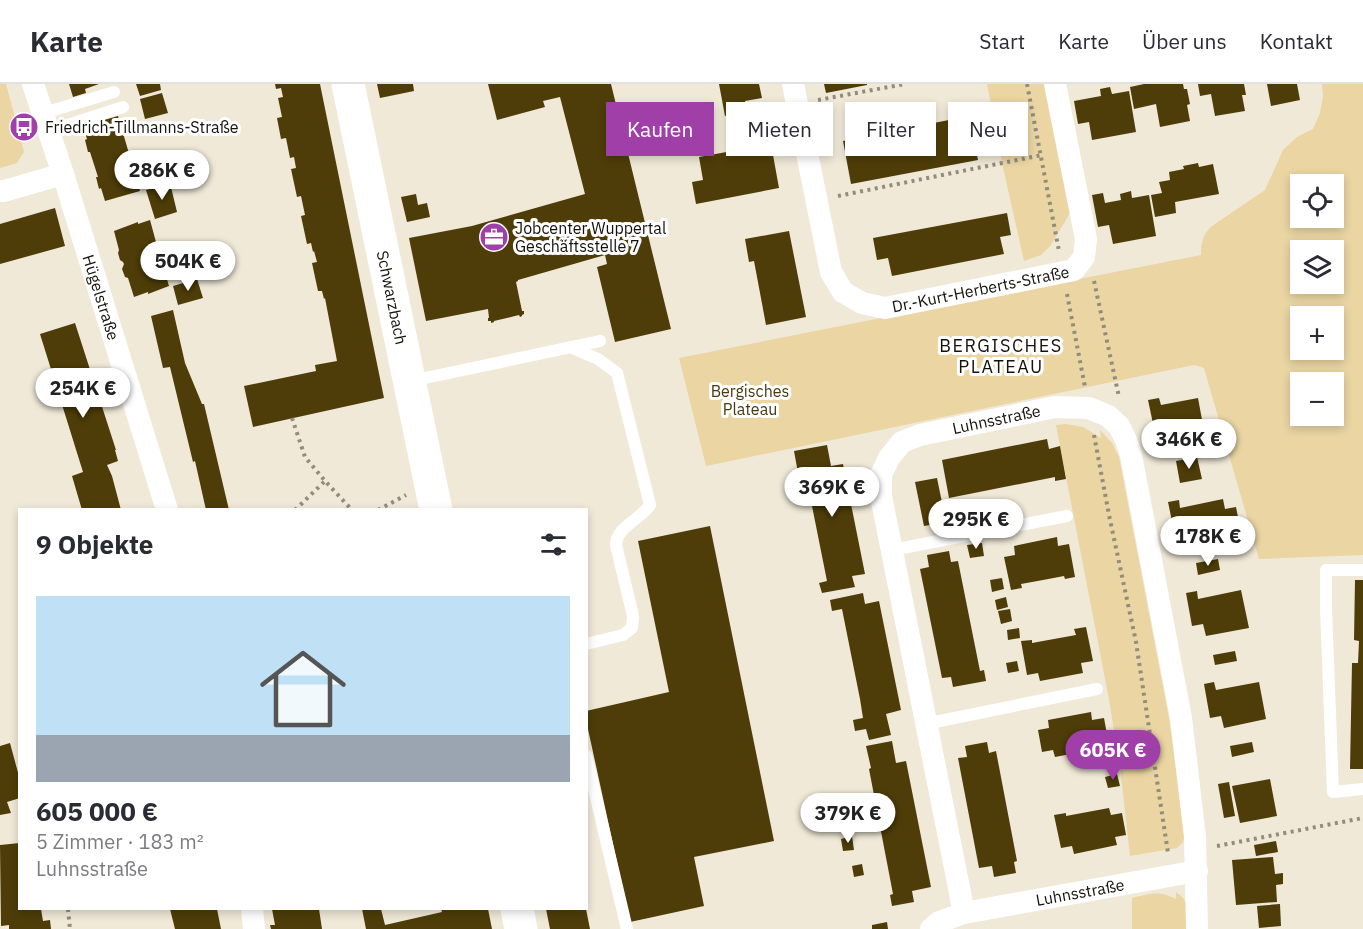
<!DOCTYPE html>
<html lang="de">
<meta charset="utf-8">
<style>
body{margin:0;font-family:"IBM Plex Sans",sans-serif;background:#f7f7f7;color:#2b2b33;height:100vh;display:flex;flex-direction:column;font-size:22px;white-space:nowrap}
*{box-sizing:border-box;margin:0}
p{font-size:20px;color:#7c7c81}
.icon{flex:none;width:33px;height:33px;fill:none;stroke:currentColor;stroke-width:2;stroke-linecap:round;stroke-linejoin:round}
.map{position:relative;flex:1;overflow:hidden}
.sheet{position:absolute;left:18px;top:424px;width:570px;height:402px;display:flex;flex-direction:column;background:#fff;border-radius:0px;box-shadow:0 3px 9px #0003}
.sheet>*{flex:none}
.hud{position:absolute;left:606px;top:18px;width:570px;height:54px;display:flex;gap:12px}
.controls{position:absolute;left:1290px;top:90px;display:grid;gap:12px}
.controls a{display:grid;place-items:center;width:54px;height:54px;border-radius:0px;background:#fff;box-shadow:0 3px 9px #0003;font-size:30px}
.price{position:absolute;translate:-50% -51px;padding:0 14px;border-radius:21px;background:#fff;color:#222;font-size:20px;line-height:39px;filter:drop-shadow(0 2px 3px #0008)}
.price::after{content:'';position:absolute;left:50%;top:36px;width:18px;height:14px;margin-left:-9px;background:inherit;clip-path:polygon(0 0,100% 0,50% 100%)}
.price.selected{background:#a03fa7;color:#fff}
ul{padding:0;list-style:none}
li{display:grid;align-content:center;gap:12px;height:318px;padding:0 18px}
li+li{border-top:2px solid #e1e1e2}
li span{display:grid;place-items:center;height:186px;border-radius:0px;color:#555}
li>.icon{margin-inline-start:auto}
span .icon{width:108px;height:108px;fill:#fffc;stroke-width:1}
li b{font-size:26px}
h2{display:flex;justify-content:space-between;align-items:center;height:72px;padding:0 18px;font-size:26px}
.chip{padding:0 21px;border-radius:0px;background:#fff;box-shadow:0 3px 9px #0003;font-size:21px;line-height:54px}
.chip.selected{background:#a03fa7;color:#fff}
header{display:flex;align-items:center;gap:36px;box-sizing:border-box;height:84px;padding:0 30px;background:#fff;border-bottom:2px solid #e1e1e2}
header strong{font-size:28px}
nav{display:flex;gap:33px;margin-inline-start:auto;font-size:21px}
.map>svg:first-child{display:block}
</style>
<header>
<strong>Karte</strong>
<nav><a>Start</a><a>Karte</a><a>Über uns</a><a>Kontakt</a></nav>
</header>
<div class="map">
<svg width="1363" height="845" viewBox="0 0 1363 845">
<rect width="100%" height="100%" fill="#f0e9d8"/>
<path fill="#ead5a3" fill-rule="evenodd" d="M0 0H6L24 68 17 79 0 84Z
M987 0H1046L1070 129 1051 161 1041 171 1024 177 1002 79Z
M1322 0H1363V471L1259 475 1204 284 1194 281 706 382 679 274 1201 171C1201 158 1203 150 1212 142L1265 106 1283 66 1297 53 1313 45 1320 29 1323 12ZM1300 100H1334V134H1300ZM1300 166H1334V200H1300ZM1300 232H1334V266H1300ZM1300 298H1334V332H1300Z
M1066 340 1083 343 1101 354 1100 346 1112 359 1119 373 1169 634 1185 750 1183 758 1177 764 1130 772 1120 682 1108 610 1056 341Z
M1176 808C1191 818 1188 829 1190 845H1132V814C1151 810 1158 806 1176 815Z"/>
<path fill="#4e3d08" d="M69 0H99L85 5 86 9 73 13Z
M136 0H160L161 6 140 12Z
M275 0H320L384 314 253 343 244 302 316 287 315 281 337 277 325 214 324 215 322 207H318L312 179 317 178 314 167 313 168 311 159 307 160 301 132 305 131 301 112 297 113 291 85 296 84 294 73 290 74 286 54 281 55 277 34 282 33 278 14 283 13 281 4 276 5Z
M377 0H413L414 7 380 14Z
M488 0H611L671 245 615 258 597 183 607 180 605 171 518 196V197L516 198 522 227H524V230L522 231V232L520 233 519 231 494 237V238L491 239V237H488V234H489L488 225 426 237 409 154 472 142 585 110 560 13 543 17 545 23 497 36Z
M719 0H759L762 14 745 17 747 28 725 32Z
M824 0H867V1L826 9Z
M1144 0H1183L1184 5H1187L1190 20 1187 21 1190 37 1160 43 1156 20 1134 25 1130 3Z
M1198 0H1244L1246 11H1242L1245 27 1215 32 1211 10 1200 12Z
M1267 0H1297L1300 16 1271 22Z
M1110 3 1112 10 1129 7 1136 48 1092 56 1089 38 1078 40 1074 17 1101 12 1100 5Z
M162 9 168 29 145 35 140 15Z
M118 32 140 107 105 117 101 104 99 105 96 93H98L90 68H88L85 56 87 55 83 42Z
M969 32 978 76 851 100 843 57Z
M771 60 779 104 696 120 692 98 703 96 699 73Z
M1198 79 1199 83 1213 80 1219 110 1175 118 1176 129 1155 133 1151 111 1162 109 1159 98 1170 96 1169 88 1184 85 1183 82Z
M170 99 177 128 155 135 146 106Z
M1131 107 1132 114 1149 111 1156 152 1113 160 1109 141 1098 143 1092 111 1103 109 1105 119 1121 116 1120 110Z
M416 110 418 121 427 119 430 133 407 138 401 113Z
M55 124 65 162 0 180V140Z
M1007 129 1011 151 1000 153 1004 170 892 192 888 174 877 176 873 154Z
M150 136 159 169 166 167 168 170 172 180 170 183 164 185 169 202 148 210V208L134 213 128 194 125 193 122 185 124 180 123 178 120 176 118 169 119 166 114 147 138 138V140Z
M789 147 806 233 766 241 754 177 749 178 745 155Z
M197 195 203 214 178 221 173 202Z
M173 226 185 279 202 320H204L229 426H206L195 377 193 378 170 283 163 284 151 232Z
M75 239 116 366H115L118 377 107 381 112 392 121 426H82L72 392 83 388 40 250Z
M1159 314 1161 321 1198 314 1205 352 1168 359 1166 347 1155 349 1148 316Z
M1047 355 1049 365 1060 362 1066 395 1055 397V393L949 414 942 376Z
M827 361 831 382 843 380 865 490 852 492 855 503 822 509 819 499 827 497 805 387 798 389 794 367Z
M1197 373 1202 395 1180 399 1176 377Z
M937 394 946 438 924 442 915 398Z
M1223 415 1225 425 1236 423 1241 448 1230 451 1231 453 1188 461 1186 449 1175 452 1168 418 1179 416 1180 424Z
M710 442 774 757 694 773 704 822 630 838 586 636V627L669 608 638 457Z
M1057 453 1058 462 1069 460 1075 493 1065 495 1064 492 1043 496 1021 500 1022 504 1011 506 1004 473 1015 471 1014 462Z
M982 459 984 472 970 474 967 461Z
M949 467 951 478 958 477 980 587 984 586 986 597 953 603 951 593 942 594 920 485 929 483 927 471Z
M1218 475 1220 486 1198 491 1196 479Z
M1002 494 1004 505 992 508 990 496Z
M1355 496H1363V685H1350L1352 579H1358L1359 557 1354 556Z
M1241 506 1249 544 1206 552 1203 540 1192 542 1186 509 1197 507 1198 515Z
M863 509 865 520 879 517 901 626 886 630 891 651 869 656 866 645 855 647 853 636 863 634 860 615 842 525 832 527 830 516Z
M1006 513 1008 523 997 526 995 516Z
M1010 525 1012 537 1001 540 998 527Z
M1086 543 1093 577 1081 579 1083 589 1040 597 1038 589 1027 591 1021 557 1032 556V559L1076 551 1074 545Z
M1019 544 1020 554 1008 556 1007 546Z
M1235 567 1237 577 1215 581 1213 571Z
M1017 577 1019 587 1008 589 1006 579Z
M1214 598 1216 606 1259 598 1266 635 1224 644 1221 632 1210 634 1204 600Z
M1091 628 1092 636 1104 634 1110 667 1098 669 1097 665 1055 673 1053 666 1042 668 1038 646 1049 644 1048 636Z
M892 657 896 679 906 677 931 803 912 807 914 818 892 822 890 811 893 810 869 685 871 684 866 662Z
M987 658 989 669 996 667 1017 777 1014 778 1016 789 994 793 992 782 979 784 958 674 967 673 965 662Z
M1252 658 1254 668 1232 673 1230 662Z
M10 659 20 696V714L7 718 11 729 0 731V662Z
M1117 690 1120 702 1108 704 1105 693Z
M1270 695 1277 732 1240 739 1232 702Z
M1229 698 1235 732 1224 734 1218 700Z
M1109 724 1111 731 1122 729 1126 751 1115 753 1117 761 1074 770 1072 762 1061 764 1054 731 1066 729V732Z
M852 752 854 766 843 767 841 755Z
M1276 757 1278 768 1256 772 1254 761Z
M20 759V825H41L43 837 50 836 51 845H9V841L1 842 0 761Z
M1273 773 1275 790 1283 789V800L1276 801 1277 818 1236 821 1232 776Z
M862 780 864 791 854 793 852 782Z
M1280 820 1281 842 1259 844 1257 822Z
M170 825H217L221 845H175Z
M272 825H319L322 845H271L270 841H275Z
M362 825H381L385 841 442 828 441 825H488L492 845H366Z
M546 825H586L590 845H550Z
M887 838 888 845H872V841Z"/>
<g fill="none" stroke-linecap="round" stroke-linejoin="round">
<path stroke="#908c7f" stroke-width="4" stroke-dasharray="3 4.5" stroke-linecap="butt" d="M1027 0 1059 167
M818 16 905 0
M838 112 1042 71
M1094 197 1119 313
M1067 210 1085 303
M292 334 305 373 325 397 352 426
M1094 351 1109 431 1136 558 1168 769
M295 426 325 397
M378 426 406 411
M1217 762 1363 734
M68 825 70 845"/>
<path stroke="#fff" stroke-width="12" d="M44 29 114 8
M49 47 123 23
M570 263 598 275 617 289 650 421C641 435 616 443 616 461L633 532 632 544 623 551 586 560
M411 297 600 257
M892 466 1067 432
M1363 486H1326V524L1333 708 1363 705
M925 640 1097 605
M586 671 627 845"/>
<g stroke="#fff" stroke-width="22">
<path id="s1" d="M33 0 63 90 167 426"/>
<path id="s2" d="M793 0 831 188 843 208 862 219 885 224 1074 186 1084 173 1086 155 1055 0"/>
<path d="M0 107H4L63 90"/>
<path d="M252 825 254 845"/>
<path id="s3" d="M964 829 1197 787"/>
<path id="s4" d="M931 845 939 838 964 829 881 412V391L889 374 902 358 920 351 1055 323 1089 324 1108 332 1119 342 1126 356 1131 371 1181 634 1195 753 1197 845"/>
</g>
<g stroke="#fff" stroke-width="33">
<path id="s5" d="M348 0 436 426"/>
<path d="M517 825 521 845"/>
</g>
</g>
<defs>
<g id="bus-disc" transform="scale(1.5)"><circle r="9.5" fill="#a03fa7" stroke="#fff"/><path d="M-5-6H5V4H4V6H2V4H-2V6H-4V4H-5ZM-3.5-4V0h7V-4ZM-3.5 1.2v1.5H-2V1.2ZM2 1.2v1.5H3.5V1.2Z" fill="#fff"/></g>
<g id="office-disc" transform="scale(1.5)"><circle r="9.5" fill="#a03fa7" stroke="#fff"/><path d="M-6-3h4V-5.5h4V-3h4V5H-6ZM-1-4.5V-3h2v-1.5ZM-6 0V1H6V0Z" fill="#fff"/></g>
</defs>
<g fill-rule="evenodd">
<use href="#bus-disc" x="24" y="43"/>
<use href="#office-disc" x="494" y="153"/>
</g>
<g text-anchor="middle" stroke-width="6" stroke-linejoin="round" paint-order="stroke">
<g font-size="16" fill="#14120c" stroke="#fff" text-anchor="start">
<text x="45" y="49">Friedrich-Tillmanns-Straße</text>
<text x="515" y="150">Jobcenter Wuppertal<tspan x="515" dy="18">Geschäftsstelle 7</tspan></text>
</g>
<g font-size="16" fill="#14120c" stroke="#fff">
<text dy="6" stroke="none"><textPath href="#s2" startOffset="358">Dr.-Kurt-Herberts-Straße</textPath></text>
<text dy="6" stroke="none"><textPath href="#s1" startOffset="224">Hügelstraße</textPath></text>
<text dy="6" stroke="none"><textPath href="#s5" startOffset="218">Schwarzbach</textPath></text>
<text dy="6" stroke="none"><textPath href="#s4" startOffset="620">Luhnsstraße</textPath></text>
<text dy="6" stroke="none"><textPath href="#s3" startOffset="118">Luhnsstraße</textPath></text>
</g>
<g font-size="16" fill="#473910" stroke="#fff">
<text x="750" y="313">Bergisches<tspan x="750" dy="18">Plateau</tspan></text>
</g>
<g font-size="18" letter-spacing="1.5" fill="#14120c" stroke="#fff">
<text x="1001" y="268">BERGISCHES<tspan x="1001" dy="21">PLATEAU</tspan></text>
</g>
</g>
</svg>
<div class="controls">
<a><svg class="icon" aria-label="locate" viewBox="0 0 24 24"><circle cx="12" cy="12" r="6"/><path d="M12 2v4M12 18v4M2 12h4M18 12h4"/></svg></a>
<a><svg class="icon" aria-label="layers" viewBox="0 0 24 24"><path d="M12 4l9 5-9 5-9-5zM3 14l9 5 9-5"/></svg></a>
<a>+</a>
<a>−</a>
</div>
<b class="price" style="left:162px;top:117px">286K €</b>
<b class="price" style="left:188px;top:208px">504K €</b>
<b class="price" style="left:83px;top:335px">254K €</b>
<b class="price" style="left:1189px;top:386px">346K €</b>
<b class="price" style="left:832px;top:434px">369K €</b>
<b class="price" style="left:976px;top:466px">295K €</b>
<b class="price" style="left:1208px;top:483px">178K €</b>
<b class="price selected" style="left:1113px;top:697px">605K €</b>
<b class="price" style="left:848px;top:760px">379K €</b>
<div class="hud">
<a class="chip selected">Kaufen</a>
<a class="chip">Mieten</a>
<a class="chip">Filter</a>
<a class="chip">Neu</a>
</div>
<section class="sheet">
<h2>9 Objekte<svg class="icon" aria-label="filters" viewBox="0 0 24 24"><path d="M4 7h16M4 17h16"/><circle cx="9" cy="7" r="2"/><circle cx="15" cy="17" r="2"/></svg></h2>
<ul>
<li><span style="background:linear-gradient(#bfe0f5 75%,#9aa5b1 0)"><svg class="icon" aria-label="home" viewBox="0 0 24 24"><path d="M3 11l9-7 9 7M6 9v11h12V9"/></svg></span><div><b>605 000 €</b><p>5 Zimmer · 183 m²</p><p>Luhnsstraße</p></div></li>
</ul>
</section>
</div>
